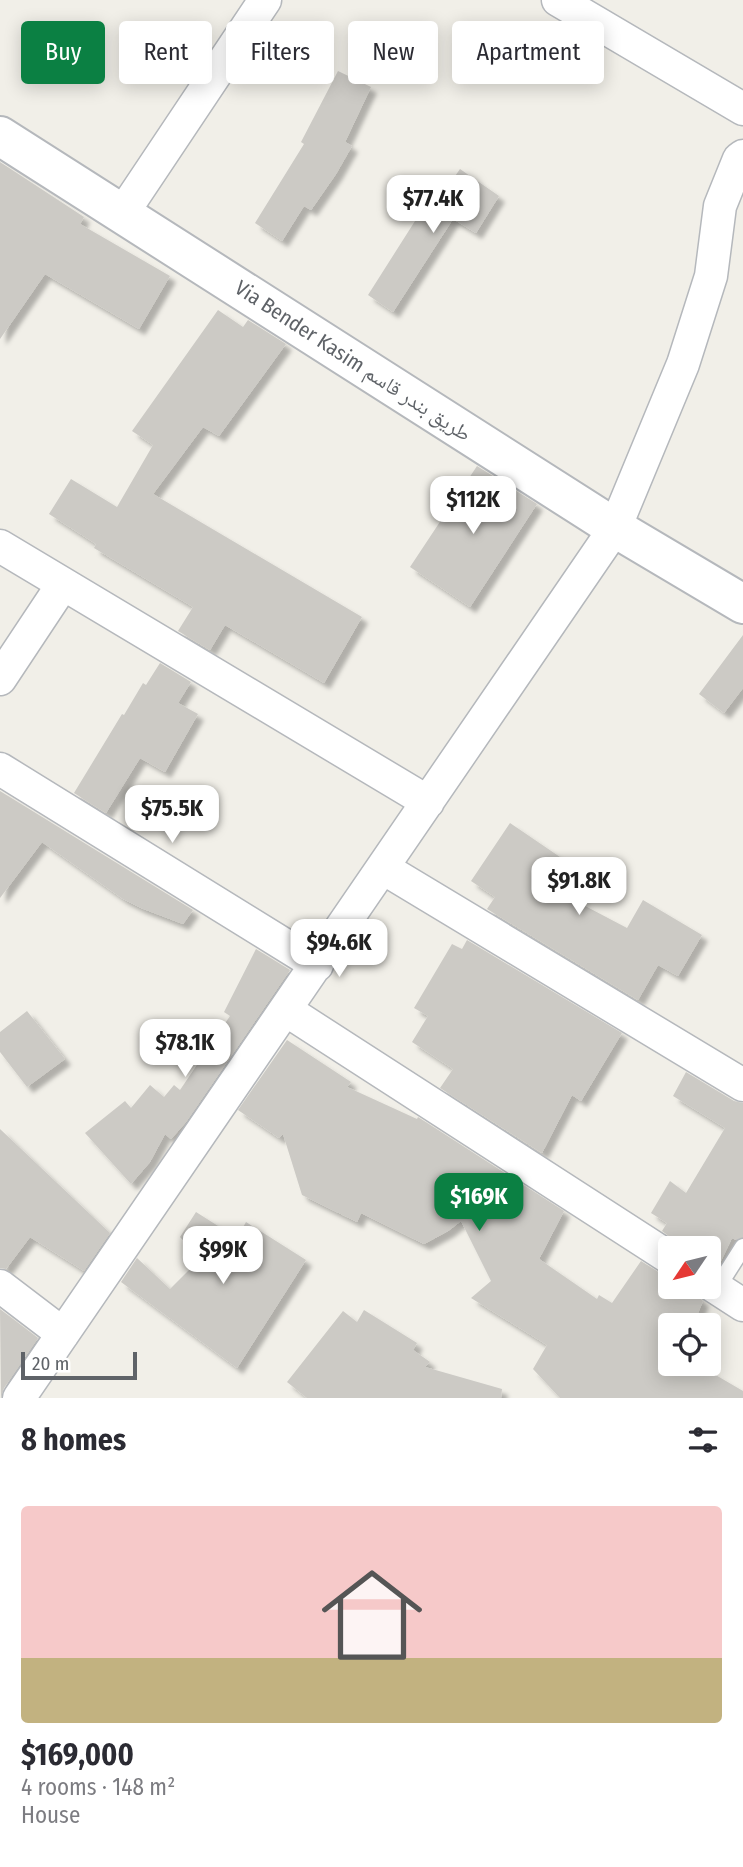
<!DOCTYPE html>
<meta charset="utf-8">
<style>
body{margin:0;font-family:"Fira Sans Condensed","Noto Naskh Arabic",sans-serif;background:#f2f2f3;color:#2b2b33;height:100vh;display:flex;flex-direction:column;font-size:26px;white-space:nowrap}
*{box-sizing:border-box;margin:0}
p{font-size:23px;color:#7c7c81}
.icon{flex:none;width:38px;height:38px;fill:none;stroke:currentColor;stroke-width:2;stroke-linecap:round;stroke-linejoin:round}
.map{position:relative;height:1398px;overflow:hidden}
.details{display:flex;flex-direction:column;background:#fff;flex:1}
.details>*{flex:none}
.hud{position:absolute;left:21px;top:21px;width:702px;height:63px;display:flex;gap:14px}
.needle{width:46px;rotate:235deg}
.tools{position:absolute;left:658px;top:1236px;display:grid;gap:14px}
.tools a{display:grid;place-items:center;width:63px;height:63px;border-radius:7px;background:#fff;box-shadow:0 4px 18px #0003;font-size:35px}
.scale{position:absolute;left:21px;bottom:18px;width:116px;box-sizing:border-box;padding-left:7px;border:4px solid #5f6368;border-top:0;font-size:19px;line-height:24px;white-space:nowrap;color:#5f6368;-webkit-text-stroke:5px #fff;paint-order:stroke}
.price{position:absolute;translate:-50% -60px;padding:0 16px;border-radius:14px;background:#fff;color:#222;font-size:23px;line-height:46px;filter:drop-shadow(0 2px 4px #0008)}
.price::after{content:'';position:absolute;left:50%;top:42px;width:21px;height:16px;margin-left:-10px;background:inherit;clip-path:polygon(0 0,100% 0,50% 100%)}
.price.current{background:#0b8043;color:#fff}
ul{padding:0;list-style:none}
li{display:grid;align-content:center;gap:14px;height:371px;padding:0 21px}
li+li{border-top:2px solid #e1e1e2}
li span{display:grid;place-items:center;height:217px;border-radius:7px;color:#555}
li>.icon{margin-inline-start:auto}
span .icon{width:126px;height:126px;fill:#fffc;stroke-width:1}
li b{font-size:30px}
h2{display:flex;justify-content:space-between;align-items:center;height:84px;padding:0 21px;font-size:30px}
.pill{padding:0 24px;border-radius:7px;background:#fff;box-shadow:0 4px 18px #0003;font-size:24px;line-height:63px}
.pill.current{background:#0b8043;color:#fff}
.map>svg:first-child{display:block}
</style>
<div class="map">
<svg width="743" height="1398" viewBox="0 0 743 1398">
<defs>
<filter id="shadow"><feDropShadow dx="6" dy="6" stdDeviation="2" flood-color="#0004"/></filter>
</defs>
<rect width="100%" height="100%" fill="#f1efe8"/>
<path fill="#cccac5" filter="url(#shadow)" d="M338 71 371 87 345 142 352 146 336 174 311 210 304 206 282 241 255 223 304 144 301 142Z
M0 162 84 217 80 224 170 276 139 329 45 274 0 339Z
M460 169 499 196 476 233 453 219 393 312 368 295 429 199 437 202Z
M218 310 243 327 248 320 286 344 219 436 203 427 153 494 362 617 324 683 225 625 210 650 178 631 193 607 94 548 96 544 49 514 71 479 117 507 153 445 132 431Z
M477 466 537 504 470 607 410 567Z
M743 635V688L724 713 699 694Z
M160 663 191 682 178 703 198 714 165 772 140 758 106 813 74 793 122 714 124 715 143 683 146 685Z
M0 791 193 910 183 924 141 908 123 899 42 842 0 898Z
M510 823 560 857 556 863 579 876 568 897 627 928 643 900 702 935 678 976 658 965 638 1000 487 909 495 897 471 881Z
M467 940 622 1033 581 1101 572 1095 542 1153 440 1088 453 1069 412 1042 428 1016 414 1008 452 944 462 949Z
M256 949 290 970 186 1122 171 1139 165 1134 150 1162 131 1184 85 1133 125 1101 131 1108 150 1085 164 1097 174 1085 180 1090 230 1016 224 1012Z
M27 1011 65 1059 27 1087 0 1052V1032Z
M287 1040 351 1082 347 1087 417 1119 418 1117 564 1211 539 1259 597 1299 599 1295 612 1303 641 1261 660 1273 670 1276V1286H691L693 1292 703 1301 693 1325H670V1363H695L743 1391V1398H560L533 1369 547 1345 471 1298 491 1281 461 1221 448 1231 424 1244 361 1213 357 1222 302 1195 283 1134 279 1138 238 1110Z
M686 1072 734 1101 743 1103V1237L736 1240 732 1238 718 1267 709 1265V1248H685L662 1231 667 1223 651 1213 670 1181 686 1193 725 1128 673 1096Z
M0 1129 110 1233 84 1271 30 1237 6 1269 0 1268Z
M196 1212 237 1238 246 1222 306 1260 237 1368 121 1282 137 1258 170 1289 200 1259 180 1237Z
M0 1309 38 1338 4 1388 1 1398Z
M364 1310 417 1343 413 1350 430 1362 425 1367 502 1389 501 1398H307L287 1382 343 1311 357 1322Z"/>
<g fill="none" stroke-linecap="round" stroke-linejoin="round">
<g stroke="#b5b8bc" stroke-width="19">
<path id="service" d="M717 1288 743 1247"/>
</g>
<g stroke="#b5b8bc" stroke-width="35">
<path id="minor" d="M558 0 743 109
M122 214 265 0
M0 546 428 802
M0 679 63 584
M0 769 317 965
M383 868 743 1085
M286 1010 670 1258
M709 1283 743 1305
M0 1286 63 1334
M19 1398 615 528 683 364 711 276 720 206 739 159 743 156"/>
</g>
<g stroke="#b5b8bc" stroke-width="42">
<path id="tertiary" d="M0 136 615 528 743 604"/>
</g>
<use href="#service" stroke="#fff" stroke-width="16"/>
<use href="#minor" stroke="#fff" stroke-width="32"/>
<use href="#tertiary" stroke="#fff" stroke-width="38"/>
</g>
<g text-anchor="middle" stroke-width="6" stroke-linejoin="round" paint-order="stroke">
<g font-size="21" fill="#5f6368" stroke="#fff">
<text transform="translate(353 361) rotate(33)" y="7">Via Bender Kasim طريق بندر قاسم</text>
</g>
</g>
</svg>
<div class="tools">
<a><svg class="needle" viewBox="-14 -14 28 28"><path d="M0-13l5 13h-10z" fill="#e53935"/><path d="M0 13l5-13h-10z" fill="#7c7c81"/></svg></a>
<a><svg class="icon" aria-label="locate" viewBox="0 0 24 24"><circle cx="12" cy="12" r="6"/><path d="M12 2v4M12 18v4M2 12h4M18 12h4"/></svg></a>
</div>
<div class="scale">20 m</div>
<b class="price" style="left:433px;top:235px">$77.4K</b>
<b class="price" style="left:473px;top:536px">$112K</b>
<b class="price" style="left:172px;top:845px">$75.5K</b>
<b class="price" style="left:579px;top:917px">$91.8K</b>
<b class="price" style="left:339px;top:979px">$94.6K</b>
<b class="price" style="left:185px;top:1079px">$78.1K</b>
<b class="price current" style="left:479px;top:1233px">$169K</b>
<b class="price" style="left:223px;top:1286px">$99K</b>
<div class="hud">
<a class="pill current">Buy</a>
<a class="pill">Rent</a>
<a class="pill">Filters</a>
<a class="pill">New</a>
<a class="pill">Apartment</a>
</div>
</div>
<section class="details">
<h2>8 homes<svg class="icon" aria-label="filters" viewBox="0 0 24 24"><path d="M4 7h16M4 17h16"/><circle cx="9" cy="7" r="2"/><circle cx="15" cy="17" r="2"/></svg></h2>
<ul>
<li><span style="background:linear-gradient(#f6c9c9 70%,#c2b280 0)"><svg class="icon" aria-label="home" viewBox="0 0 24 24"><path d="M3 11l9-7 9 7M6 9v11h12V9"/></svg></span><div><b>$169,000</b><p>4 rooms · 148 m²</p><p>House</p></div></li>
</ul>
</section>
